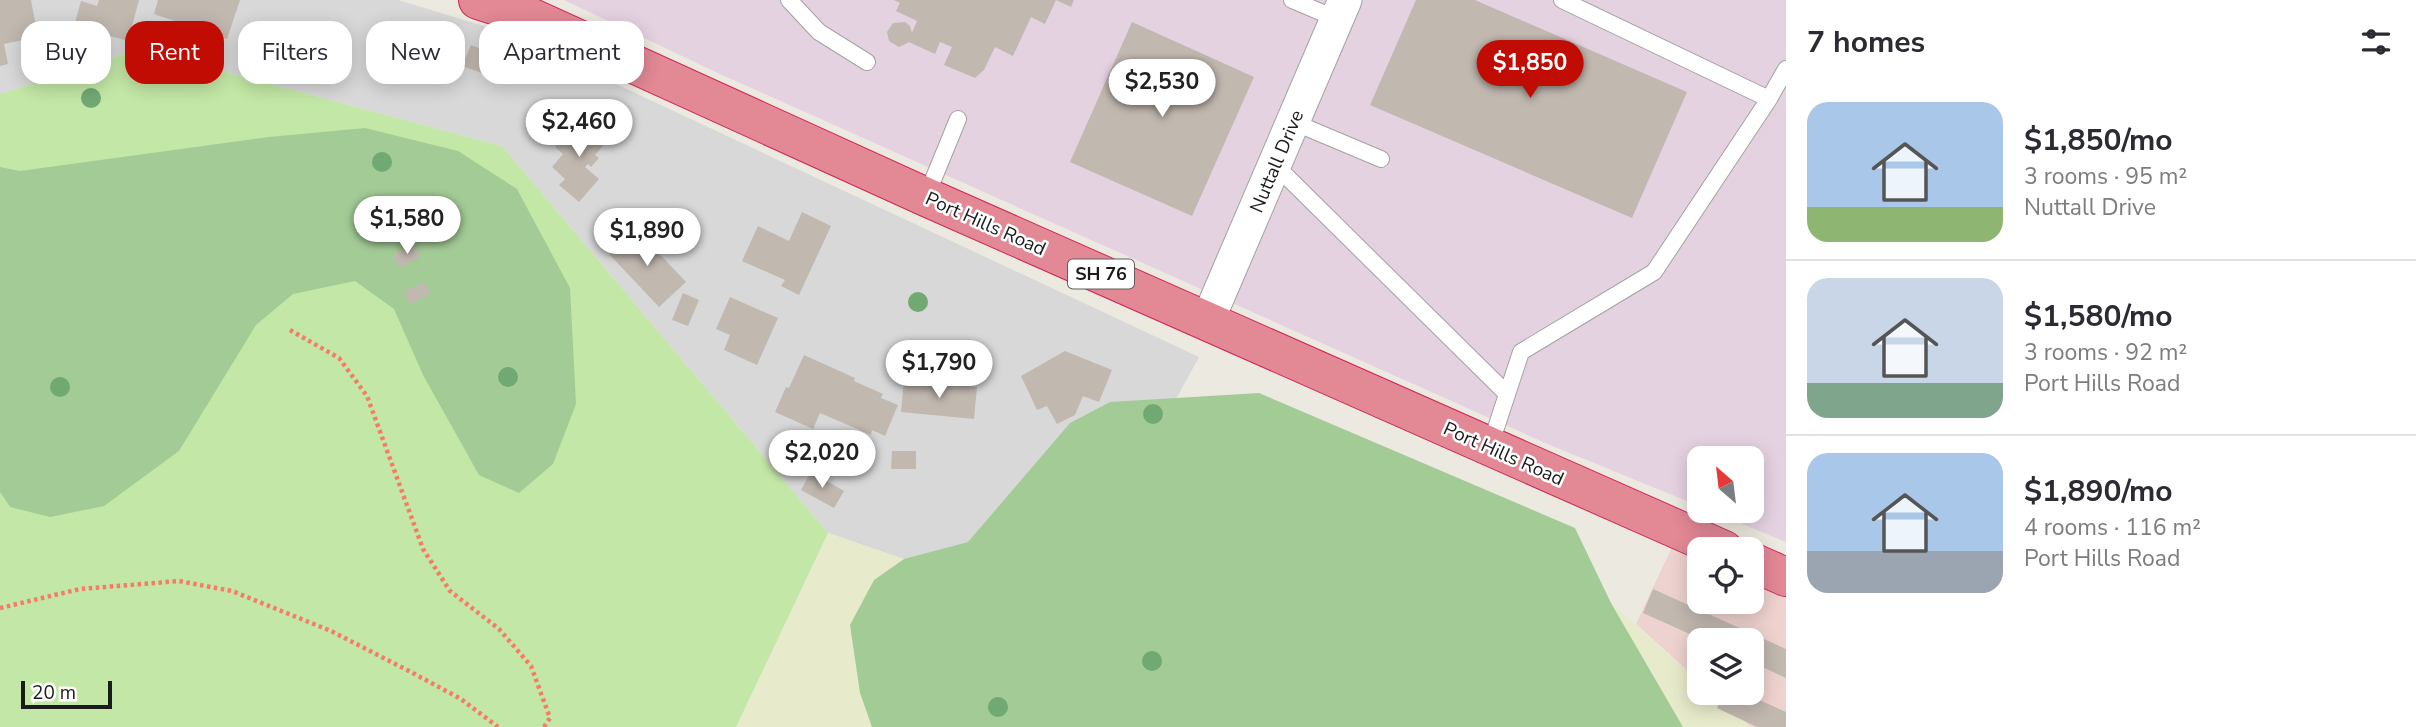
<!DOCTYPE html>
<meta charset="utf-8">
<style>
body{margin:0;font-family:"Nunito Sans",sans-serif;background:#f7f7f7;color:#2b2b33;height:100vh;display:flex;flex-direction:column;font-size:26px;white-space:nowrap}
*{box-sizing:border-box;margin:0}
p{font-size:23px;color:#7c7c81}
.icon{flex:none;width:38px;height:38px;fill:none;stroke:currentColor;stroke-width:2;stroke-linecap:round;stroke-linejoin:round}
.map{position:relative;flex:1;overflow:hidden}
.side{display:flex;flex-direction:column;background:#fff;width:630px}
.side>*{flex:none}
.top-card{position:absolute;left:21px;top:21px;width:665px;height:63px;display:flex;gap:14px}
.needle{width:46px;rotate:332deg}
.tools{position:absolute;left:1687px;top:446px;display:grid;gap:14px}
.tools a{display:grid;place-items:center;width:77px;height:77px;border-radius:14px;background:#fff;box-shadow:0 4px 18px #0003;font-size:35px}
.scale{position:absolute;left:21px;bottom:18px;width:91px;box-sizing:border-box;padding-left:7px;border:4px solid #1b1b1b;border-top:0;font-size:19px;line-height:24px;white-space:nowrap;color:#1b1b1b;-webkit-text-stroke:5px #fff;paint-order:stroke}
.price{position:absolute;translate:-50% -60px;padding:0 16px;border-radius:24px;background:#fff;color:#222;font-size:23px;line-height:46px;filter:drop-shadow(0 2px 4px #0008)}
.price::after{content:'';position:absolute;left:50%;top:42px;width:21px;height:16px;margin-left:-10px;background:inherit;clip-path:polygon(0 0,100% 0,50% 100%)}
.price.selected{background:#c10c04;color:#fff}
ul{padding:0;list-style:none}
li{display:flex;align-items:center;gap:21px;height:175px;padding:0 21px}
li+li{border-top:2px solid #e1e1e2}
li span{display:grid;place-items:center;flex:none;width:196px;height:140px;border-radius:21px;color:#555}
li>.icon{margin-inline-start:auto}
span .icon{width:84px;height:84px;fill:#fffc;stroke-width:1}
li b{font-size:30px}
h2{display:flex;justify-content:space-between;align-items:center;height:84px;padding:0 21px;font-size:30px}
.tag{padding:0 24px;border-radius:21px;background:#fff;box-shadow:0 4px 18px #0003;font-size:24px;line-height:63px}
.tag.selected{background:#c10c04;color:#fff}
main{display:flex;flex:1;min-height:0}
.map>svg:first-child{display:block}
</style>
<main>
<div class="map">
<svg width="1786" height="727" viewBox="0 0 1786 727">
<rect width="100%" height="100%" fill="#ece9e0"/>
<path fill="#d9d8d8" d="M0 0H398L507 33 1199 357 1059 613 828 533 502 146 140 49 0 94Z"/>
<path fill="#eed2cf" d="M1680 530 1699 550V602H1752V563L1786 579V727H1751L1713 693H1752V640H1699V681L1636 624Z"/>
<path fill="#e5d2e1" d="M564 0H1786V542L1711 511H1752V458H1699V506L1550 445 722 75Z"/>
<path fill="#e8ebcb" d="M828 533 904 559 874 580 860 693 872 727H736Z
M1611 603 1699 681V693H1713L1751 727H1683Z"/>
<path fill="#c3e7a6" d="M140 49 502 146 828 533 736 727H0V94Z"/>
<path fill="#a3cb96" d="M365 128 458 151 517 189 570 288 576 404 553 464 519 493 479 475 423 375 394 309 355 281 293 294 256 325 179 451 104 506 50 517 10 507 0 492V167L20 171 269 137Z
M1259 393 1575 528 1611 603 1683 727H872L860 693 850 625 874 580 904 559 968 542 1070 423 1110 402Z"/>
<path fill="#c1b8b0" d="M0 0H31L38 37 4 44 8 64 0 66Z
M99 0H139L128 41 74 26 81 1 97 6Z
M158 0H240L227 39 154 14Z
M894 0H1074L1071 7 1056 0 1045 24 1031 17 1013 56 995 47 984 70 975 78 944 65 952 47 940 42 935 54 909 42 899 47 889 41 887 32 893 23 905 22 910 26 912 33 917 21 896 11 900 3Z
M1416 0H1475L1687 92 1632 218 1370 105Z
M1132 22 1254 77 1192 216 1070 162Z
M471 45 504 58 496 78 462 66Z
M579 118 608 140 595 155 599 158 591 167 588 164 585 167 599 179 579 202 559 185 565 179 552 167 563 154 555 147Z
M802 212 831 226 799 295 781 286 785 280 742 261 758 226 789 241Z
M636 229 686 282 659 307 609 254Z
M413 243 421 256 400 268 392 256Z
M425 282 430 294 410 304 404 291Z
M683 293 699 300 688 326 672 320Z
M730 297 778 318 757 365 724 350 730 335 716 329Z
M1065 351 1112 370 1099 402 1083 396 1075 415 1057 424 1047 406 1037 410 1021 376Z
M804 355 855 378 854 381 883 394 881 398 898 405 885 436 872 430 871 435 820 413 813 429 775 412 786 387 789 388Z
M904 380 977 387 974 419 901 412Z
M892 451H916V469H891Z
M811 472 844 491 834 508 801 490Z
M1653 589 1786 649V678L1752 662V640H1703L1643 613Z
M1724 693H1744L1786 712V727H1757L1717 708Z"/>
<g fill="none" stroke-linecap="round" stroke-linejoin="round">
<g stroke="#a2a2a2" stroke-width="18">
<path id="lane" d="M789 0 819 32 867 62
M1292 0 1337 19
M1769 99 1786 69
M1293 122 1381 159
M1275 165 1507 394
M926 197 958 119
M1490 446 1521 352 1654 272 1769 99 1562 0"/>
</g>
<g stroke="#a2a2a2" stroke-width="35">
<path id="street" d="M1207 322 1345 0"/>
</g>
<g stroke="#d1275a" stroke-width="40">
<path id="highway" d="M478 0 528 16 926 197 1724 550
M1752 562 1786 577"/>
</g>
<path stroke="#f67c67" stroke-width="4.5" stroke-dasharray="3.5 3.5" stroke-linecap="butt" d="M290 330 339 358 367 396 423 549 450 591 499 629 531 666 550 718 544 727
M0 608 80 589 179 581 232 591 331 631 409 671 461 699 498 727"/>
<use href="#lane" stroke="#fff" stroke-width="16"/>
<use href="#street" stroke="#fff" stroke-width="33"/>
<use href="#highway" stroke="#e38895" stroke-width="38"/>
</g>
<g fill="#71a973">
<circle cx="91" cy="98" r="10"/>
<circle cx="382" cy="162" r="10"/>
<circle cx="918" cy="302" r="10"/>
<circle cx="508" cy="377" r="10"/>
<circle cx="60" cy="387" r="10"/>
<circle cx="1153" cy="414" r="10"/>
<circle cx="1152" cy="661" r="10"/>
<circle cx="998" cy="707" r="10"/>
</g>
<g text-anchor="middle" stroke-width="5" stroke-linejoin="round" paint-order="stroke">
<rect fill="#fff" stroke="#5f5f5f" stroke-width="2" x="1068" y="259.5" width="66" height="29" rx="5"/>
<g font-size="18" font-weight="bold" fill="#1b1b1b">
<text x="1101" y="280">SH 76</text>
</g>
<g font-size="19" fill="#1b1b1b" stroke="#fff">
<text transform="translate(1276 161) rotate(-67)" y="7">Nuttall Drive</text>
<text transform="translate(986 223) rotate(24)" y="7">Port Hills Road</text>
<text transform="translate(1504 453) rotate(24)" y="7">Port Hills Road</text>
</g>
</g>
</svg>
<div class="tools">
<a><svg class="needle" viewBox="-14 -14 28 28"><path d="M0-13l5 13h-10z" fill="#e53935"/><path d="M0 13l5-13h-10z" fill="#7c7c81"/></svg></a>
<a><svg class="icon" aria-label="locate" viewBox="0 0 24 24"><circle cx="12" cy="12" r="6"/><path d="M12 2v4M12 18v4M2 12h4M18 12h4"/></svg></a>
<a><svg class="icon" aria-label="layers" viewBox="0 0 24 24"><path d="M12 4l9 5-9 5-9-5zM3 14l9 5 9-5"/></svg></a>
</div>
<div class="scale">20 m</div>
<b class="price selected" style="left:1530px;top:100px">$1,850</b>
<b class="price" style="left:1162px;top:119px">$2,530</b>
<b class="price" style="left:579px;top:159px">$2,460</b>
<b class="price" style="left:407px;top:256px">$1,580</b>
<b class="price" style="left:647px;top:268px">$1,890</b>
<b class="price" style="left:939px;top:400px">$1,790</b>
<b class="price" style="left:822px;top:490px">$2,020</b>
<div class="top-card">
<a class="tag">Buy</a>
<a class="tag selected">Rent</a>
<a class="tag">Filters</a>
<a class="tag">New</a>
<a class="tag">Apartment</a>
</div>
</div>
<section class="side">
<h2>7 homes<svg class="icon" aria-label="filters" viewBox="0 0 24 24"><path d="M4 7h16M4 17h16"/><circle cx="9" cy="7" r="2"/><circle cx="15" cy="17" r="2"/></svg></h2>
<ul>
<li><span style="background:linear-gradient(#a9c7e8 75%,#8fb573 0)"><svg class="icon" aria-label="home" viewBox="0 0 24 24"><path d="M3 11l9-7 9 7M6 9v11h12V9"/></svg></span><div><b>$1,850/mo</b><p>3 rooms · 95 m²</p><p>Nuttall Drive</p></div></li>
<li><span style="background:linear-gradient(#c9d6e8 75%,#7fa58c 0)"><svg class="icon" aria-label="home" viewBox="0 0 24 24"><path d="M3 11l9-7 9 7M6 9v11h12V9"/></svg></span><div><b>$1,580/mo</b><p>3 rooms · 92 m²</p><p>Port Hills Road</p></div></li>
<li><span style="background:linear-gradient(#a9c7e8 70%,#9aa5b1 0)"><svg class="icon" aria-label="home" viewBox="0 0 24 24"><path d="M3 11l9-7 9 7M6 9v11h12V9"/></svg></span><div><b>$1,890/mo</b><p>4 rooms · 116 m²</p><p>Port Hills Road</p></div></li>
</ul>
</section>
</main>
